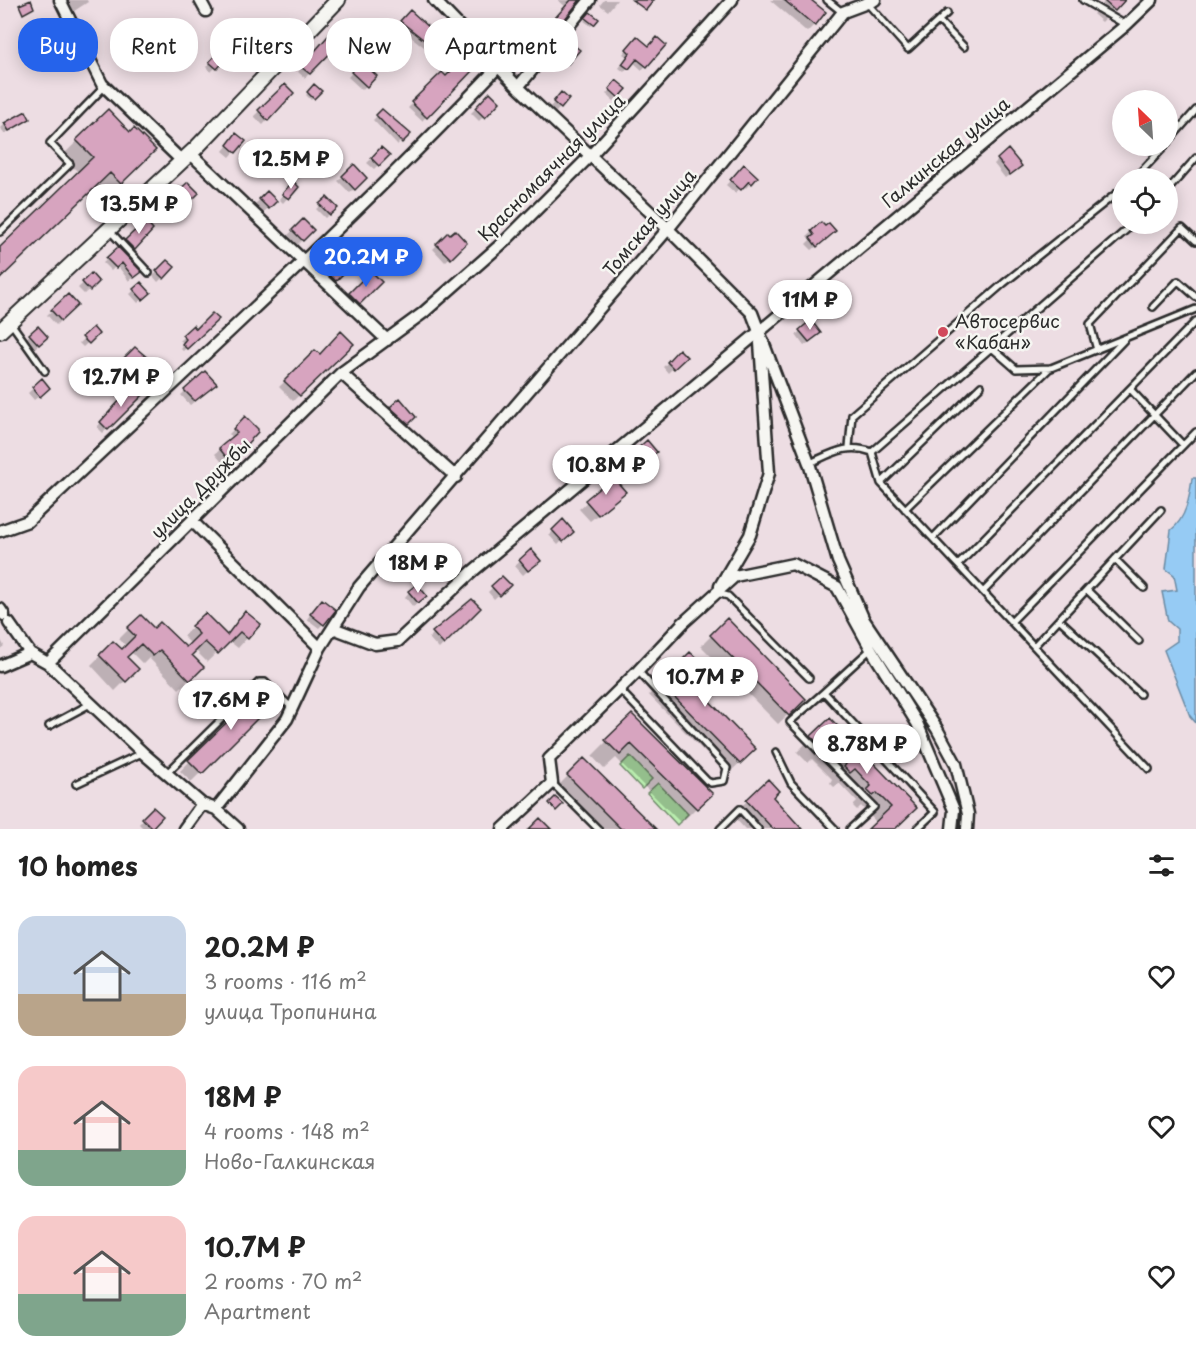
<!DOCTYPE html>
<meta charset="utf-8">
<style>
body{margin:0;font-family:"Playpen Sans",sans-serif;background:#f2f2f2;color:#222;height:100vh;display:flex;flex-direction:column;font-size:22px;white-space:nowrap}
*{box-sizing:border-box;margin:0}
p{font-size:20px;color:#767676}
.icon{flex:none;width:33px;height:33px;fill:none;stroke:currentColor;stroke-width:2;stroke-linecap:round;stroke-linejoin:round}
.map{position:relative;height:829px;overflow:hidden}
.panel{display:flex;flex-direction:column;background:#fff;flex:1}
.panel>*{flex:none}
.banner{position:absolute;left:18px;top:18px;width:600px;height:54px;display:flex;gap:12px}
.needle{width:39px;rotate:335deg}
.buttons{position:absolute;left:1112px;top:90px;display:grid;gap:12px}
.buttons a{display:grid;place-items:center;width:66px;height:66px;border-radius:50%;background:#fff;box-shadow:0 3px 15px #0003;font-size:30px}
.price{position:absolute;translate:-50% -51px;padding:0 14px;border-radius:21px;background:#fff;color:#222;font-size:20px;line-height:39px;filter:drop-shadow(0 2px 3px #0008)}
.price::after{content:'';position:absolute;left:50%;top:36px;width:18px;height:14px;margin-left:-9px;background:inherit;clip-path:polygon(0 0,100% 0,50% 100%)}
.price.active{background:#2563eb;color:#fff}
ul{padding:0;list-style:none}
li{display:flex;align-items:center;gap:18px;height:150px;padding:0 18px}
li span{display:grid;place-items:center;flex:none;width:168px;height:120px;border-radius:18px;color:#555}
li>.icon{margin-inline-start:auto}
span .icon{width:72px;height:72px;fill:#fffc;stroke-width:1}
li b{font-size:26px}
h2{display:flex;justify-content:space-between;align-items:center;height:72px;padding:0 18px;font-size:26px}
.tag{padding:0 21px;border-radius:24px;background:#fff;box-shadow:0 3px 15px #0003;font-size:21px;line-height:54px}
.tag.active{background:#2563eb;color:#fff}
.map>svg:first-child{display:block}
</style>
<div class="map">
<svg width="1196" height="829" viewBox="0 0 1196 829">
<rect width="100%" height="100%" fill="#eddde3"/>
<filter id="ink" filterUnits="userSpaceOnUse"><feTurbulence type="fractalNoise" baseFrequency=".0167" numOctaves="2"/><feDisplacementMap in="SourceGraphic" scale="12" xChannelSelector="R" yChannelSelector="G"/><feConvolveMatrix kernelMatrix="1 2 1 2 8 2 1 2 1" color-interpolation-filters="sRGB"/></filter>
<g filter="url(#ink)">
<path fill="#baeeaf" stroke="#728c6d" stroke-width="1.5" d="M630 756 652 779 642 789 620 766Z
M658 783 688 814 677 825 647 793Z"/>
<path fill="#96cbf4" stroke="#6b8ba4" stroke-width="1.5" d="M1192 478H1196V723L1190 716 1164 650 1177 641V629L1168 621 1162 592 1177 590 1174 575 1166 569 1171 530C1186 519 1190 496 1192 478Z"/>
<path fill="#0003" d="M66 0H87L88 2 71 13Z
M558 0H578L558 25 554 21 566 7Z
M604 0H617L608 11 600 5Z
M770 0H809L814 25 807 32Z
M1106 0H1123L1102 22 1093 14Z
M410 12 432 46 428 50 397 26Z
M590 14 597 19 591 26 584 21Z
M337 27 350 31 305 78 298 72Z
M235 36 241 41 211 72 206 67Z
M506 37 522 52 508 68 491 53Z
M633 42 648 48 664 45 642 70 633 62 624 72 619 68 627 57 623 54Z
M565 48 577 50 562 68 554 61Z
M361 63 375 76 362 90 348 77Z
M471 70 422 121 408 108 442 75 446 78Z
M285 86 292 93 263 125 254 116Z
M314 86 319 91 311 100 306 95Z
M612 87 625 89 614 101 606 94Z
M490 94 498 102 479 121 471 113Z
M562 94 567 100 556 112 550 107Z
M108 111 130 135 154 150 105 198 94 186 0 277V249L79 173 62 156Z
M382 111 408 134 397 145 373 120Z
M28 119 4 134 1 128 5 124Z
M232 140 244 141 230 157 223 151Z
M381 149 388 155 374 169 367 163Z
M998 160 1015 170 1005 178 994 164Z
M354 166 365 178 350 193 338 181Z
M744 166 756 177 746 188 743 185 735 193 726 185Z
M188 184 197 193 182 207 174 198Z
M297 187 283 203 279 199 288 188Z
M267 193 275 201 263 213 255 204Z
M327 199 336 208 325 218 316 209Z
M303 221 312 230 297 245 288 235Z
M145 223 151 230 130 253 123 245Z
M821 224 830 235 812 250 806 244 810 240 807 236Z
M448 234 465 243 445 262 433 249Z
M118 249 136 276 129 281 117 265 111 271 103 263Z
M332 250 349 266 328 287 311 272Z
M167 262 173 267 158 282 153 276Z
M371 273 380 282 354 307 345 299Z
M91 276 97 282 84 294 78 288Z
M141 284 149 293 138 303 130 294Z
M68 296 76 305 56 325 47 315Z
M217 319 183 351 180 348 184 344 180 340 193 327 196 331Z
M38 328 46 337 34 349 25 339Z
M93 329 97 334 83 347 79 343Z
M800 331 815 338 804 346 796 335Z
M352 344 293 401 279 387 315 352 320 356Z
M135 349 162 372 148 387 120 365Z
M679 352 684 357 668 373 663 367Z
M205 373 211 388 190 405 181 395Z
M42 380 44 392 34 400 28 393Z
M132 389 141 395 103 433 97 427Z
M399 400 414 417 403 428 387 413Z
M245 418 240 455 226 467 215 454 233 438 229 434Z
M647 442 651 456 630 474 622 465Z
M613 479 617 499 590 521 579 509Z
M563 522 572 531 558 545 549 535Z
M531 552 534 565 523 575 515 566Z
M502 578 509 585 494 599 488 592Z
M409 592 421 600 413 607 405 597Z
M317 605 323 624 319 628 307 619Z
M479 608 439 649 429 638 451 616Z
M245 613 259 624 247 638 238 648 229 641 207 662 195 650 190 655 202 667 179 689 149 658 143 664 131 652 125 657 137 669 115 691 91 665 113 643 122 651 127 647 119 639 141 617 154 630 185 649 191 644 183 636 205 615 226 636Z
M727 620 804 699 778 724 701 646Z
M0 638 4 646 0 649Z
M690 654 689 682 754 749 727 775 649 695Z
M262 690 273 701 191 782 180 771Z
M632 716 710 794 681 823 616 758 604 769 592 756Z
M830 720 915 808 893 829H871L877 823 861 806 857 810 853 806 857 802 839 783 834 787 830 783 832 779 812 759 808 763 797 752Z
M584 760 654 829H601L558 786Z
M771 797 800 829H745L732 815 747 801Z
M153 809 161 816 149 829H144L139 824Z"/>
<path fill="#d7a4bf" stroke="#2b2b2b" stroke-width="1.5" d="M31 0 34 8 23 14 19 5Z
M571 0H580L561 24 555 18Z
M632 0H654L646 10Z
M784 0H811L826 12 815 26Z
M1103 0H1125L1115 11Z
M410 10 441 38 433 47 400 21Z
M590 12 599 19 594 25 585 18Z
M341 21 352 31 310 74 301 67Z
M235 34 243 41 217 69 209 62Z
M506 35 524 52 513 64 495 47Z
M637 36 649 46 657 37 666 45 647 67 637 59 629 69 622 64 630 53 626 49Z
M570 42 580 50 568 64 558 56Z
M463 59 473 70 427 118 411 102 442 72 446 76Z
M361 61 377 76 367 87 351 72Z
M616 80 627 89 619 98 609 89Z
M285 84 294 93 268 121 258 110Z
M314 84 322 91 314 99 307 92Z
M490 92 500 102 485 118 475 108Z
M561 92 569 99 561 109 553 102Z
M108 109 130 132 134 128 156 150 121 184 110 173 0 279V247L93 157 76 140Z
M382 109 411 134 402 143 376 115Z
M26 111 30 119 9 131 4 123Z
M236 133 246 141 236 153 227 145Z
M381 147 390 155 379 166 371 158Z
M1008 149 1022 166 1010 175 997 159Z
M354 164 367 178 355 190 342 176Z
M744 164 758 177 752 184 749 181 741 190 730 180Z
M293 181 299 187 289 199 282 194Z
M188 182 199 193 188 204 177 192Z
M267 191 277 201 269 209 259 199Z
M327 197 338 208 330 215 319 204Z
M303 219 314 230 303 241 292 230Z
M145 221 153 230 135 250 125 240Z
M821 222 825 226 829 223 836 231 817 247 810 238 814 235 811 231Z
M455 230 467 243 451 259 436 244 448 232 450 234Z
M118 247 142 272 134 278 122 263 116 268 106 258Z
M332 248 351 266 336 281 317 263Z
M167 260 175 267 164 279 156 271Z
M371 271 382 282 360 304 349 293Z
M91 273 99 282 90 291 82 282Z
M141 282 151 293 143 300 133 289Z
M68 294 78 305 61 321 51 310Z
M212 313 219 319 187 349 182 344 186 339 182 335 193 325 196 329Z
M811 320 821 333 809 342 799 330Z
M38 326 48 337 39 345 29 334Z
M93 327 99 334 89 344 82 337Z
M341 331 354 344 300 396 284 381 315 350 320 354Z
M135 347 164 372 153 384 123 359Z
M679 349 687 357 674 369 667 362Z
M205 371 217 384 195 401 184 390Z
M42 378 50 388 40 397 32 387Z
M132 387 143 395 108 430 100 422Z
M400 398 416 417 409 424 390 407Z
M245 416 258 429V432L244 447 246 450 231 463 219 448 237 433 233 429Z
M647 440 657 452 636 471 626 459Z
M613 477 626 492 598 515 585 500Z
M563 519 574 532 563 542 552 530Z
M531 549 541 561 528 571 519 560Z
M502 576 511 585 500 596 491 586Z
M417 584 427 596 418 603 408 591Z
M322 599 336 610 324 625 310 614Z
M472 599 481 608 444 645 432 632Z
M245 611 261 624 248 639 240 632 218 654 205 642 192 655 204 667 190 681 160 650 153 656 141 644 127 657 139 669 126 682 99 655 113 641 122 649 135 636 127 628 141 615 154 628 160 622 186 647 199 634 191 626 205 613 227 635Z
M727 618 806 699 789 716 710 635Z
M690 652 706 667 691 682 756 749 740 764 660 682Z
M262 688 275 701 202 774 188 760Z
M632 714 713 794 697 809 631 744 620 755 605 740Z
M830 718 917 808 895 829H868L891 807 877 793 873 796 867 790 871 786 855 769 850 773 844 767 846 764 828 746 824 750 811 736Z
M584 758 656 829H621L567 775Z
M768 779 779 791 773 797 802 829H773L746 800Z
M555 797 563 804 556 811 549 803Z
M153 807 163 816 152 828 142 818Z
M540 818 551 829H529Z"/>
<g fill="none" stroke-linecap="round" stroke-linejoin="round">
<g stroke="#2b2b2b" stroke-width="10">
<path id="lane" d="M827 0 842 12
M1083 0 1126 25
M867 3 908 49 947 13
M939 21 964 47
M1167 143 1196 110
M1135 178 1165 146
M1167 191 1196 158
M110 231 149 273
M0 232 70 164 50 143 105 86
M1153 307 1178 281 1196 297
M11 323 45 371
M992 348 1016 369 1051 368 1196 309
M1097 350 1090 324 1182 228 1196 241
M1130 389 1183 445
M849 447 852 415 1004 283 1122 189
M872 452 1133 224
M810 463C833 453 847 443 872 452L881 483 1149 769
M881 483 981 386
M905 509 1050 368
M933 538 1124 340
M1115 559 1144 588
M958 565 1196 321
M1087 590 1139 641
M983 592 1196 372
M717 593 728 596 809 678
M1059 619 1140 694
M1011 622 1196 432
M1034 646 1161 510
M619 689 707 781 711 783 724 781 727 768 638 671
M824 692 871 649
M49 726 92 703
M776 752 791 783 835 829
M167 773 259 682H265L291 707
M552 783 598 829
M76 784 142 753
M720 829 740 809 758 829
M850 829 874 807 790 722 824 692 935 812 917 829"/>
</g>
<g stroke="#2b2b2b" stroke-width="15">
<path id="street" d="M60 0 102 84 182 161
M200 0 206 11
M434 0 518 87 668 229 752 313 809 463 838 561 864 620 937 729 956 764 968 814 967 829
M518 87 590 0
M190 153 387 340
M341 373 456 477
M192 521 320 648
M0 531 28 521C186 371 349 224 499 66
M720 586 750 535 769 473 760 343
M0 609 4 615
M9 623 30 653 48 663 143 753 202 804 216 809 238 829
M333 628 375 644 398 641 473 571 1126 25 1152 0
M48 663 341 373 423 313 506 240 590 156 732 0
M0 666 30 653
M216 809 287 719 320 648 359 587 668 229 843 12 875 0
M184 829 202 804
M503 829 552 783 549 759 638 671 683 623 735 576 793 564 837 587 871 649 917 723 954 810 952 829"/>
</g>
<g stroke="#2b2b2b" stroke-width="18">
<path id="secondary" d="M0 331 196 148 338 0"/>
</g>
<use href="#lane" stroke="#f6f6f2" stroke-width="5"/>
<use href="#street" stroke="#f6f6f2" stroke-width="10"/>
<use href="#secondary" stroke="#f6f6f2" stroke-width="14"/>
</g>
</g>
<circle fill="#d1495b" stroke="#f6f6f2" stroke-width="2" cx="943" cy="332" r="6"/>
<g text-anchor="middle" stroke-width="5" stroke-linejoin="round" paint-order="stroke">
<g font-size="18" fill="#2b2b2b" stroke="#f6f6f2">
<text transform="translate(946 153) rotate(-40)" y="6">Галкинская улица</text>
<text transform="translate(552 168) rotate(-45)" y="6">Красномаячная улица</text>
<text transform="translate(650 223) rotate(-50)" y="6">Томская улица</text>
<text transform="translate(201 489) rotate(-45)" y="6">улица Дружбы</text>
</g>
<g font-size="18" fill="#2b2b2b" stroke="#f6f6f2" text-anchor="start">
<text x="955" y="328">Автосервис<tspan x="955" dy="21">«Кабан»</tspan></text>
</g>
</g>
</svg>
<div class="buttons">
<a><svg class="needle" viewBox="-14 -14 28 28"><path d="M0-13l5 13h-10z" fill="#e53935"/><path d="M0 13l5-13h-10z" fill="#767676"/></svg></a>
<a><svg class="icon" aria-label="locate" viewBox="0 0 24 24"><circle cx="12" cy="12" r="6"/><path d="M12 2v4M12 18v4M2 12h4M18 12h4"/></svg></a>
</div>
<b class="price" style="left:291px;top:190px">12.5M ₽</b>
<b class="price" style="left:139px;top:235px">13.5M ₽</b>
<b class="price active" style="left:366px;top:288px">20.2M ₽</b>
<b class="price" style="left:810px;top:331px">11M ₽</b>
<b class="price" style="left:121px;top:408px">12.7M ₽</b>
<b class="price" style="left:606px;top:496px">10.8M ₽</b>
<b class="price" style="left:418px;top:594px">18M ₽</b>
<b class="price" style="left:705px;top:708px">10.7M ₽</b>
<b class="price" style="left:231px;top:731px">17.6M ₽</b>
<b class="price" style="left:867px;top:775px">8.78M ₽</b>
<div class="banner">
<a class="tag active">Buy</a>
<a class="tag">Rent</a>
<a class="tag">Filters</a>
<a class="tag">New</a>
<a class="tag">Apartment</a>
</div>
</div>
<section class="panel">
<h2>10 homes<svg class="icon" aria-label="filters" viewBox="0 0 24 24"><path d="M4 7h16M4 17h16"/><circle cx="9" cy="7" r="2"/><circle cx="15" cy="17" r="2"/></svg></h2>
<ul>
<li><span style="background:linear-gradient(#c9d6e8 65%,#b9a48a 0)"><svg class="icon" aria-label="home" viewBox="0 0 24 24"><path d="M3 11l9-7 9 7M6 9v11h12V9"/></svg></span><div><b>20.2M ₽</b><p>3 rooms · 116 m²</p><p>улица Тропинина</p></div><svg class="icon" aria-label="heart" viewBox="0 0 24 24"><path d="M12 20l-8-8c-3-5 5-10 8-4 3-6 11-1 8 4z"/></svg></li>
<li><span style="background:linear-gradient(#f6c9c9 70%,#7fa58c 0)"><svg class="icon" aria-label="home" viewBox="0 0 24 24"><path d="M3 11l9-7 9 7M6 9v11h12V9"/></svg></span><div><b>18M ₽</b><p>4 rooms · 148 m²</p><p>Ново-Галкинская</p></div><svg class="icon" aria-label="heart" viewBox="0 0 24 24"><path d="M12 20l-8-8c-3-5 5-10 8-4 3-6 11-1 8 4z"/></svg></li>
<li><span style="background:linear-gradient(#f6c9c9 65%,#7fa58c 0)"><svg class="icon" aria-label="home" viewBox="0 0 24 24"><path d="M3 11l9-7 9 7M6 9v11h12V9"/></svg></span><div><b>10.7M ₽</b><p>2 rooms · 70 m²</p><p>Apartment</p></div><svg class="icon" aria-label="heart" viewBox="0 0 24 24"><path d="M12 20l-8-8c-3-5 5-10 8-4 3-6 11-1 8 4z"/></svg></li>
</ul>
</section>
